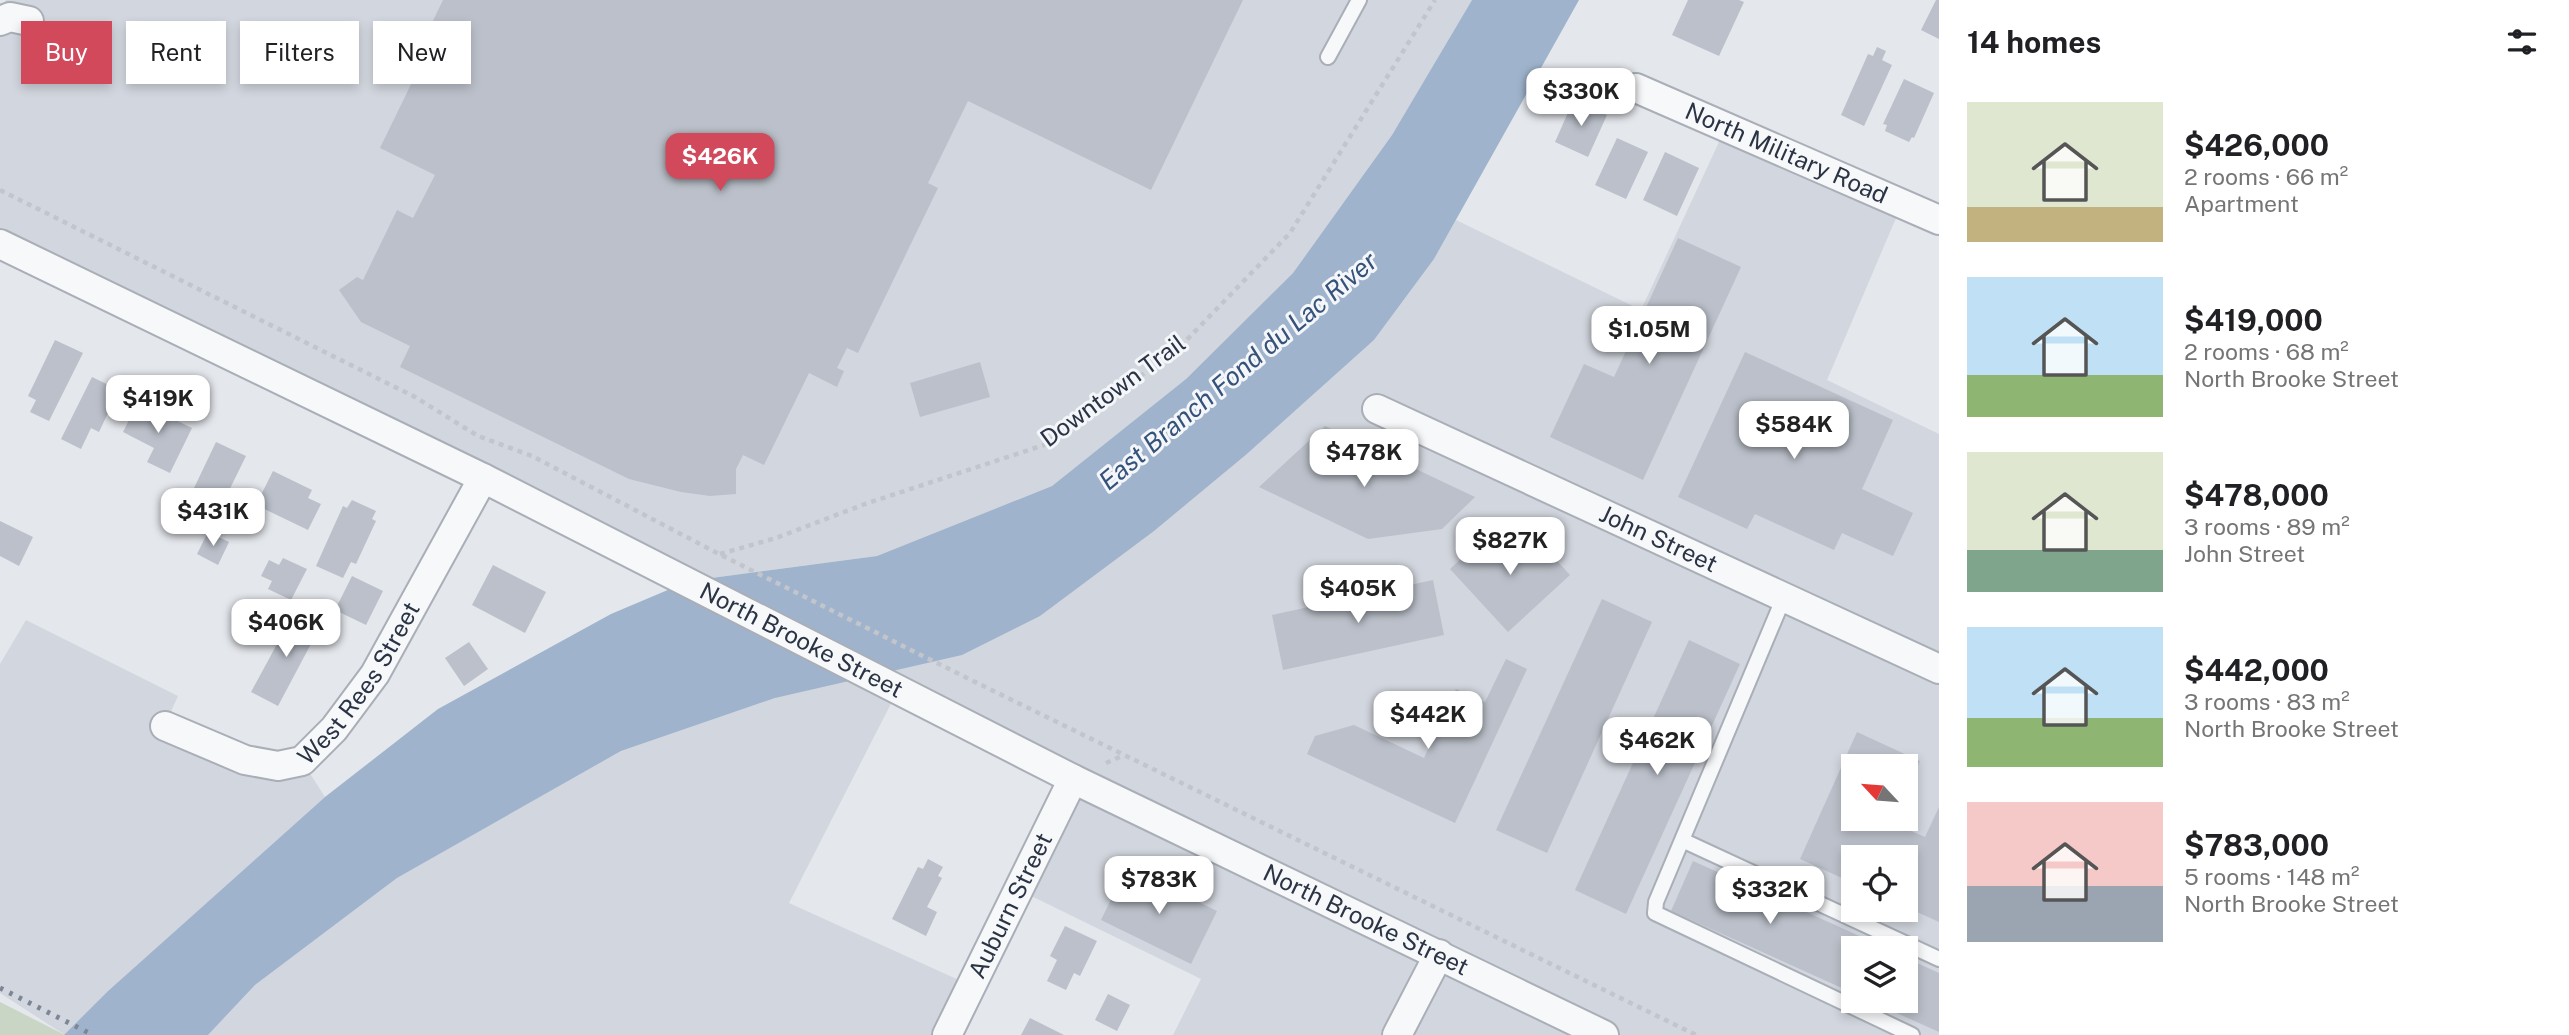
<!DOCTYPE html>
<meta charset="utf-8">
<style>
body{margin:0;font-family:"Public Sans",sans-serif;background:#f2f2f2;color:#202124;height:100vh;display:flex;flex-direction:column;font-size:26px;white-space:nowrap}
*{box-sizing:border-box;margin:0}
p{font-size:23px;color:#757577}
.icon{flex:none;width:38px;height:38px;fill:none;stroke:currentColor;stroke-width:2;stroke-linecap:round;stroke-linejoin:round}
.map{position:relative;flex:1;overflow:hidden}
.panel{display:flex;flex-direction:column;background:#fff;width:630px}
.panel>*{flex:none}
.guide{position:absolute;left:21px;top:21px;width:665px;height:63px;display:flex;gap:14px}
.needle{width:46px;rotate:296deg}
.fabs{position:absolute;left:1841px;top:754px;display:grid;gap:14px}
.fabs a{display:grid;place-items:center;width:77px;height:77px;border-radius:0px;background:#fff;box-shadow:0 4px 10px #0003;font-size:35px}
.price{position:absolute;translate:-50% -60px;padding:0 16px;border-radius:14px;background:#fff;color:#222;font-size:23px;line-height:46px;filter:drop-shadow(0 2px 4px #0008)}
.price::after{content:'';position:absolute;left:50%;top:42px;width:21px;height:16px;margin-left:-10px;background:inherit;clip-path:polygon(0 0,100% 0,50% 100%)}
.price.selected{background:#d1495b;color:#fff}
ul{padding:0;list-style:none}
li{display:flex;align-items:center;gap:21px;height:175px;padding:0 28px}
li span{display:grid;place-items:center;flex:none;width:196px;height:140px;border-radius:0px;color:#555}
li>.icon{margin-inline-start:auto}
span .icon{width:84px;height:84px;fill:#fffc;stroke-width:1}
li b{font-size:30px}
h2{display:flex;justify-content:space-between;align-items:center;height:84px;padding:0 28px;font-size:30px}
.chip{padding:0 24px;border-radius:0px;background:#fff;box-shadow:0 4px 10px #0003;font-size:24px;line-height:63px}
.chip.selected{background:#d1495b;color:#fff}
main{display:flex;flex:1;min-height:0}
.map>svg:first-child{display:block}
</style>
<main>
<div class="map">
<svg width="1939" height="1035" viewBox="0 0 1939 1035">
<rect width="100%" height="100%" fill="#e4e7ec"/>
<path fill="#d2d6de" fill-rule="evenodd" d="M6 0H1472L1392 135 1293 273 1186 379 1052 486 877 556 689 581 0 244V10Z
M1726 127 1902 204 1827 380 1939 434V1035H1173L1201 979 1017 889 1073 779 899 688 789 903 972 986 947 1035H208L255 985 397 878 621 751 775 698 1248 453 1374 340 1434 259 1456 220 1641 310ZM1853 766H1906V819H1853ZM1853 858H1906V910H1853ZM1853 948H1906V1001H1853Z
M26 620 178 696 165 725 302 761 325 797 108 991 65 1035 0 993V664Z"/>
<path fill="#c9d6c5" d="M0 1002 65 1035H0Z"/>
<path fill="#9fb4cc" d="M1472 0H1579L1434 259 1374 340 1248 453 1154 531 1040 616 962 655 775 698 621 751 397 878 255 985 208 1035H64L108 991 325 797 438 709 611 614 689 581 877 556 1052 486 1186 379 1293 273 1392 135Z"/>
<path fill="#bbc0ca" d="M443 0H1243L1151 190 968 101 928 183 938 188 858 353 847 348 837 368 844 371 837 387 809 373 764 465 743 455 736 469V494L710 496 681 492 629 479 400 367 410 346 361 322 339 290 357 277 363 280 397 210 413 218 435 175 380 148 434 37 427 33Z
M1688 0H1739L1744 2 1719 56 1672 35Z
M1936 0H1939V39L1921 30Z
M1877 47 1886 51 1882 60 1892 65 1864 126 1841 115 1868 54 1873 56Z
M1904 79 1934 93 1914 138 1912 137 1909 142 1885 131 1887 125 1883 124Z
M1574 99 1607 115 1588 157 1555 142Z
M1617 138 1648 152 1626 199 1595 185Z
M1665 152 1699 168 1677 216 1643 200Z
M1678 238 1741 267 1643 480 1550 437 1584 364 1614 377Z
M55 340 83 353 49 421 30 412 36 400 28 396Z
M1745 352 1893 420 1862 489 1913 513 1893 556 1842 533 1834 550 1755 514 1747 529 1678 497Z
M980 362 990 397 920 417 910 383Z
M92 377 119 390 99 432 91 428 81 449 61 439Z
M138 402 192 428 170 473 147 462 154 448 123 432Z
M1325 426 1475 497 1442 529 1368 539 1259 487Z
M216 442 246 456 213 523 209 521 204 530 192 523 196 515 184 509Z
M273 471 312 490 308 498 321 504 308 530 256 505Z
M352 500 376 511 372 519 376 521 356 564 351 562 343 578 316 566 343 506 347 508Z
M0 521 33 537 19 566 0 556Z
M208 532 229 542 218 565 197 554Z
M1535 537 1570 575 1508 632 1450 569 1476 545Z
M283 558 307 569 291 600 268 589 272 581 261 576 269 560 279 565Z
M493 565 546 592 525 633 472 605Z
M352 576 383 591 366 625 335 610Z
M1433 580 1444 635 1283 670 1272 615Z
M1602 599 1652 622 1547 853 1496 830Z
M295 611 321 625 278 706 251 692Z
M1689 640 1740 664 1626 914 1575 890Z
M469 642 488 669 464 686 445 658Z
M1506 659 1527 669 1455 823 1307 754 1315 736 1354 725 1424 758 1456 689 1485 702Z
M1857 732 1920 761 1906 793V766H1853V819H1894L1893 823 1925 837 1939 807V922L1906 907V858H1853V883L1800 859Z
M928 859 943 867 938 876 942 878 927 907 937 912 926 936 892 919 918 867 923 869Z
M1693 861 1886 948H1853V993L1671 911Z
M1127 867 1217 911 1191 964 1101 920Z
M1065 926 1097 941 1080 976 1074 973 1066 990 1047 981 1057 960 1050 956Z
M1906 958 1939 973V1032L1870 1001H1906Z
M1108 994 1130 1005 1117 1031 1095 1020Z
M1030 1018 1064 1035H1021Z"/>
<g fill="none" stroke-linecap="round" stroke-linejoin="round">
<g stroke="#a9aeb7" stroke-width="18">
<path id="lane" d="M1328 57 1359 0
M1784 597 1656 902 1655 913 1912 1035
M1682 840 1939 959"/>
</g>
<g stroke="#a9aeb7" stroke-width="32">
<g id="street">
<path d="M0 21 10 17 29 21"/>
<path id="s1" d="M1636 88 1939 220"/>
<path id="s2" d="M0 244 483 478 1073 779 1604 1035"/>
<path id="s3" d="M1377 409 1939 669"/>
<path id="s4" d="M165 726 245 760 278 766 302 761 334 729 375 674 483 478"/>
<path id="s5" d="M947 1035 1073 779"/>
<path d="M1397 1035 1439 954"/>
</g>
</g>
<path stroke="#c2c5cb" stroke-width="4.5" stroke-dasharray="5 5" stroke-linecap="butt" d="M0 190 415 397 478 436 532 456 719 554 963 676 1696 1035
M720 554 776 538 865 504 1044 445 1177 350 1290 233 1435 0
M1106 763 1124 755"/>
<use href="#lane" stroke="#f7f8fa" stroke-width="14"/>
<use href="#street" stroke="#f7f8fa" stroke-width="28"/>
<path stroke="#7d8696" stroke-width="5" stroke-dasharray="3.5 7" stroke-linecap="butt" d="M0 988 93 1035"/>
</g>
<g text-anchor="middle" stroke-width="6" stroke-linejoin="round" paint-order="stroke">
<g font-size="24" fill="#2b3445" stroke="#f4f6f9">
<text dy="8" stroke="none"><textPath href="#s1" startOffset="164">North Military Road</textPath></text>
<text transform="translate(1113 391) rotate(-36)" y="8">Downtown Trail</text>
<text dy="8" stroke="none"><textPath href="#s3" startOffset="310">John Street</textPath></text>
<text dy="8" stroke="none"><textPath href="#s2" startOffset="894">North Brooke Street</textPath></text>
<text dy="8" stroke="none"><textPath href="#s4" startOffset="242">West Rees Street</textPath></text>
<text dy="8" stroke="none"><textPath href="#s5" startOffset="144">Auburn Street</textPath></text>
<text dy="8" stroke="none"><textPath href="#s2" startOffset="1524">North Brooke Street</textPath></text>
</g>
<g font-size="26" font-style="italic" fill="#34527a" stroke="#f4f6f9">
<text transform="translate(1238 371) rotate(-40)" y="9">East Branch Fond du Lac River</text>
</g>
</g>
</svg>
<div class="fabs">
<a><svg class="needle" viewBox="-14 -14 28 28"><path d="M0-13l5 13h-10z" fill="#e53935"/><path d="M0 13l5-13h-10z" fill="#757577"/></svg></a>
<a><svg class="icon" aria-label="locate" viewBox="0 0 24 24"><circle cx="12" cy="12" r="6"/><path d="M12 2v4M12 18v4M2 12h4M18 12h4"/></svg></a>
<a><svg class="icon" aria-label="layers" viewBox="0 0 24 24"><path d="M12 4l9 5-9 5-9-5zM3 14l9 5 9-5"/></svg></a>
</div>
<b class="price" style="left:1581px;top:128px">$330K</b>
<b class="price selected" style="left:720px;top:193px">$426K</b>
<b class="price" style="left:1649px;top:366px">$1.05M</b>
<b class="price" style="left:158px;top:435px">$419K</b>
<b class="price" style="left:1794px;top:461px">$584K</b>
<b class="price" style="left:1364px;top:489px">$478K</b>
<b class="price" style="left:213px;top:548px">$431K</b>
<b class="price" style="left:1510px;top:577px">$827K</b>
<b class="price" style="left:1358px;top:625px">$405K</b>
<b class="price" style="left:286px;top:659px">$406K</b>
<b class="price" style="left:1428px;top:751px">$442K</b>
<b class="price" style="left:1657px;top:777px">$462K</b>
<b class="price" style="left:1159px;top:916px">$783K</b>
<b class="price" style="left:1770px;top:926px">$332K</b>
<div class="guide">
<a class="chip selected">Buy</a>
<a class="chip">Rent</a>
<a class="chip">Filters</a>
<a class="chip">New</a>
</div>
</div>
<section class="panel">
<h2>14 homes<svg class="icon" aria-label="filters" viewBox="0 0 24 24"><path d="M4 7h16M4 17h16"/><circle cx="9" cy="7" r="2"/><circle cx="15" cy="17" r="2"/></svg></h2>
<ul>
<li><span style="background:linear-gradient(#dfe7d0 75%,#c2b280 0)"><svg class="icon" aria-label="home" viewBox="0 0 24 24"><path d="M3 11l9-7 9 7M6 9v11h12V9"/></svg></span><div><b>$426,000</b><p>2 rooms · 66 m²</p><p>Apartment</p></div></li>
<li><span style="background:linear-gradient(#bfe0f5 70%,#8fb573 0)"><svg class="icon" aria-label="home" viewBox="0 0 24 24"><path d="M3 11l9-7 9 7M6 9v11h12V9"/></svg></span><div><b>$419,000</b><p>2 rooms · 68 m²</p><p>North Brooke Street</p></div></li>
<li><span style="background:linear-gradient(#dfe7d0 70%,#7fa58c 0)"><svg class="icon" aria-label="home" viewBox="0 0 24 24"><path d="M3 11l9-7 9 7M6 9v11h12V9"/></svg></span><div><b>$478,000</b><p>3 rooms · 89 m²</p><p>John Street</p></div></li>
<li><span style="background:linear-gradient(#bfe0f5 65%,#8fb573 0)"><svg class="icon" aria-label="home" viewBox="0 0 24 24"><path d="M3 11l9-7 9 7M6 9v11h12V9"/></svg></span><div><b>$442,000</b><p>3 rooms · 83 m²</p><p>North Brooke Street</p></div></li>
<li><span style="background:linear-gradient(#f6c9c9 60%,#9aa5b1 0)"><svg class="icon" aria-label="home" viewBox="0 0 24 24"><path d="M3 11l9-7 9 7M6 9v11h12V9"/></svg></span><div><b>$783,000</b><p>5 rooms · 148 m²</p><p>North Brooke Street</p></div></li>
</ul>
</section>
</main>
